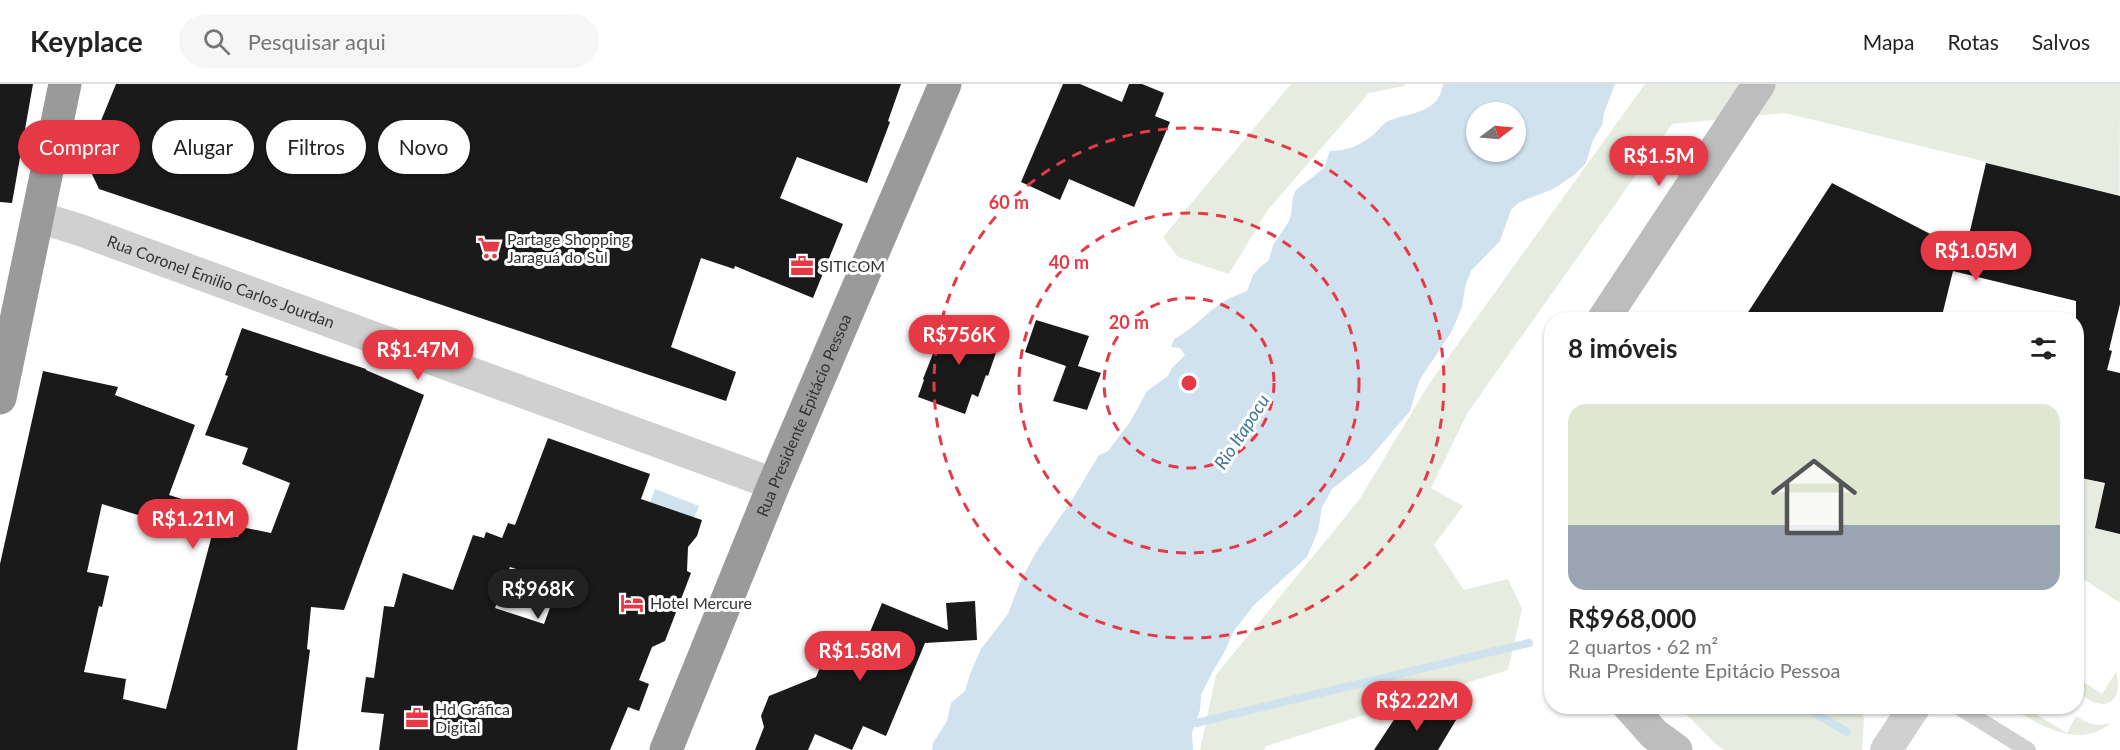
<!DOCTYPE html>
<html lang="pt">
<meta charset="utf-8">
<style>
body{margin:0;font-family:Lato,sans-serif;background:#f6f6f6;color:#222;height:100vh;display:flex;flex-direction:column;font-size:22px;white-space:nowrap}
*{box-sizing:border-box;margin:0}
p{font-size:20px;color:#767676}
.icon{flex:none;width:33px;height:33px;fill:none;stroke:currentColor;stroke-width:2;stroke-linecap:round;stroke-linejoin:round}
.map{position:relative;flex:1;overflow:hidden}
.details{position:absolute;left:1544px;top:228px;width:540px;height:402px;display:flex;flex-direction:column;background:#fff;border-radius:24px;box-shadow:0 2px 4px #0004}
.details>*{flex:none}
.top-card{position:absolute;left:18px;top:36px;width:570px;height:54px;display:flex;gap:12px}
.needle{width:39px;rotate:74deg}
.buttons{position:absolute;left:1466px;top:18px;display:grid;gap:12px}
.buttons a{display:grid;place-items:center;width:60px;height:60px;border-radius:50%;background:#fff;box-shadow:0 2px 4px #0004;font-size:30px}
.price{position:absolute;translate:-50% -51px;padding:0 14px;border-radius:21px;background:#e63946;color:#fff;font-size:20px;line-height:39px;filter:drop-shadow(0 2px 3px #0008)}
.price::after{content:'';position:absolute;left:50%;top:36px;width:18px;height:14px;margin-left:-9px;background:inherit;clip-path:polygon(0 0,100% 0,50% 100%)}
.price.selected{background:#222;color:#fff}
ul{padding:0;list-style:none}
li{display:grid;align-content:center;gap:12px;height:318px;padding:0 24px}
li+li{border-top:2px solid #e0e0e0}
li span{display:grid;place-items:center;height:186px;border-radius:18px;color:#555}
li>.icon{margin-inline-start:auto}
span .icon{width:108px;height:108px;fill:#fffc;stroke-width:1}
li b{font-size:26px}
h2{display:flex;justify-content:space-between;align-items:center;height:72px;padding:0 24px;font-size:26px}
.chip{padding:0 21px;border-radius:27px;background:#fff;box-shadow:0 2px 4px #0004;font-size:21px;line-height:54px}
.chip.selected{background:#e63946;color:#fff}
header{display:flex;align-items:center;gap:36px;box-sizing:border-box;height:84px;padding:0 30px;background:#fff;border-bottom:2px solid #e0e0e0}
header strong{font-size:28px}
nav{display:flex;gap:33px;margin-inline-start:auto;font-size:21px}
.search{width:420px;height:54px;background:#f6f6f6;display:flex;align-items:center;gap:15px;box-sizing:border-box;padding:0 21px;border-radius:33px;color:#767676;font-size:22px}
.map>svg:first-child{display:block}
</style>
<header>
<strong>Keyplace</strong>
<div class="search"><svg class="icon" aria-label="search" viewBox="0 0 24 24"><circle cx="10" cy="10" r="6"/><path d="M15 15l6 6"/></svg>Pesquisar aqui</div>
<nav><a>Mapa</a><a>Rotas</a><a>Salvos</a></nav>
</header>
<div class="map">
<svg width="2120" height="666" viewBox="0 0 2120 666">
<rect width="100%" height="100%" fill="#fff"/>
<path fill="#e6ecdf" d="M1291 0H1406L1404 2 1369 9 1267 127 1229 190 1178 173 1163 153Z
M1645 0H2120L2119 227 1962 189 1987 78 1785 29 1672 40 1468 328 1431 404 1463 422 1434 461 1464 506 1508 495 1522 525 1508 586 1266 662 1264 666H1200L1216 591 1359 416 1429 300Z
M2076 393 2105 400 2095 442 2120 449V519L2076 490Z
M2116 588C2120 600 2119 620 2102 620 2092 620 2083 611 2076 607V593L2102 610Z
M1679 623H1861L1864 635 1862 666H1724L1716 660Z
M2010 623H2016L2024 627 2027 623H2031L2029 626 2067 649 2076 632C2088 640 2097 643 2111 639 2077 666 2040 641 2010 623Z"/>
<path fill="#cfe2ee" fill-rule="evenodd" d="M1443 0H1615L1604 29 1602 41 1593 56 1586 79 1574 91 1553 105 1518 119 1511 126 1500 157 1471 187 1465 203 1462 223 1452 247 1419 297 1410 327 1367 377 1332 405 1322 423 1318 447 1307 473 1254 521 1233 548 1226 565 1213 587 1201 611 1200 626 1192 649 1193 666H932L933 659 947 637 951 619 965 607 970 590 981 565 1008 530 1021 496 1038 465 1070 419 1099 371 1108 367 1130 338 1147 307 1168 292 1172 284 1185 271 1180 264 1171 263 1174 255C1192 246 1204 231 1220 220 1228 214 1238 211 1247 207L1253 191 1259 184 1269 176 1273 161 1288 139 1291 131 1293 113 1296 106 1324 84 1330 67C1346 67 1362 61 1374 50 1379 46 1382 40 1388 37 1410 28 1439 30 1443 0ZM1476 28H1515V68H1476Z
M655 405 699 422 694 434 650 418Z"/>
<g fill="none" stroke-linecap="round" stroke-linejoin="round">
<path stroke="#cfe2ee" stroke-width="8" d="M1803 622 1847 648
M1186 635 1196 639 1529 559"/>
</g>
<path fill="#1a1a1a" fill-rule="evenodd" d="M0 0H33L12 119 0 118Z
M116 0H901L888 37 890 38 867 99 797 73 780 114 843 140 813 214 735 182 734 185 701 174 671 263 736 288 726 317 99 105 90 86 89 66Z
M1063 0H1080L1122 18 1129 0H1142L1164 9 1155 32 1170 38 1134 123 1069 95 1060 116 1021 98Z
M1986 79 2120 112V220L2109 266 2112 267 2107 286 2120 289V450L2095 444 2105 399 2081 394 2082 387 2076 385V217L1953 187 1941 236H1743L1832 99 1965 168Z
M947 234 1001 254 988 292 986 291 978 313 972 310 965 330 918 313 924 296 923 295Z
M1036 236 1089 252 1078 282 1101 289 1087 326 1053 317 1066 282 1025 268Z
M242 244 366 285V286L424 311 344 526 311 523 307 565 310 566 297 666H0V480L43 287 118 303 115 311 195 341 169 411 182 415 174 442 102 420 87 488 109 492 102 523 99 522 84 588 126 595 123 615 166 625 213 447 238 453 241 443 271 449 290 399 242 380 248 364 205 351 228 292 225 291Z
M548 354 650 390 641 415 702 436 697 452 688 463 687 487 691 489 665 557 652 563 639 596 649 600 639 627 628 623 610 666H379L384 630 361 628 366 593 374 594 384 522 394 523 403 489 453 506 473 451 484 454 486 448 502 454 508 439 515 441ZM510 483 559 499 544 540 495 524Z
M975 517 977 556 925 559 886 652 863 642 852 666 815 650 808 666H755L764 643 761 632 769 612 816 593 825 572 841 578 847 569 863 565 882 519 948 546 946 519Z
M1432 621 1456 636 1438 666H1374L1401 625 1421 637Z"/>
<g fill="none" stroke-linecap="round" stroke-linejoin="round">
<path stroke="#d0d0d0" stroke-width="16" d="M1957 622 2028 666"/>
<g stroke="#d0d0d0" stroke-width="32">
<path id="s1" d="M38 133 80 146 774 400"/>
<path d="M1886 666 1915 622"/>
</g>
<path stroke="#bdbdbd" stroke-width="33" d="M1603 236 1759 0
M1629 622 1654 650 1676 666"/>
<g stroke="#9a9a9a" stroke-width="33">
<path d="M0 314 65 0"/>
<path id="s2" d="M666 666 774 400 945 0"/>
</g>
</g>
<g fill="none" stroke="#e63946" stroke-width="3" stroke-dasharray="10 8">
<circle cx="1189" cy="299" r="85"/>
<circle cx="1189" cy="299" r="170"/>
<circle cx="1189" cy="299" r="255"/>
</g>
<defs>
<g id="supermarket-bare" transform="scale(1.8)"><path d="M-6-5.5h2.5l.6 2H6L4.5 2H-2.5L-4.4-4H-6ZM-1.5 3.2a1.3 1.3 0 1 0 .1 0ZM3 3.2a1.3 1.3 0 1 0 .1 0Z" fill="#e63946" stroke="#fff" stroke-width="2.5" paint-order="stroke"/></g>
<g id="office-bare" transform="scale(1.8)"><path d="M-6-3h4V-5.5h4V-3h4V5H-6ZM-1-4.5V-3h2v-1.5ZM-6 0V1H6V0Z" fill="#e63946" stroke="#fff" stroke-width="2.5" paint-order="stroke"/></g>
<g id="hotel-bare" transform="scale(1.8)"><path d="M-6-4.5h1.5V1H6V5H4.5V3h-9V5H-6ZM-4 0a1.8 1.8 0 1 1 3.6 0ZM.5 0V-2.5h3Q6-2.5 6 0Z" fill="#e63946" stroke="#fff" stroke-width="2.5" paint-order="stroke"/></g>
</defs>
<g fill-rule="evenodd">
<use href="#supermarket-bare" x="489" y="164"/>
<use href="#office-bare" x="802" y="182"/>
<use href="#hotel-bare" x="632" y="519"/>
<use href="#office-bare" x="417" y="634"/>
</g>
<g text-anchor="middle" stroke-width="6" stroke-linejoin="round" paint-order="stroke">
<g font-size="16" fill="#333" stroke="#fff" text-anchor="start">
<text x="507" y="161">Partage Shopping<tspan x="507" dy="18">Jaraguá do Sul</tspan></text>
<text x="820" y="188">SITICOM</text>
<text x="650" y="525">Hotel Mercure</text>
<text x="435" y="631">Hd Gráfica<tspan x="435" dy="18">Digital</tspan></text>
</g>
<g font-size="16" fill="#333" stroke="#fff">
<text dy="6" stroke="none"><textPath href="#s1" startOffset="194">Rua Coronel Emilio Carlos Jourdan</textPath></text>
<text dy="6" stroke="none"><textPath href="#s2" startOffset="362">Rua Presidente Epitácio Pessoa</textPath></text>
</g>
<g font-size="18" font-style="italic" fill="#3f7597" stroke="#fff">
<text transform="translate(1242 348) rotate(-57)" y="6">Rio Itapocu</text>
</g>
</g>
<circle cx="1189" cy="299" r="9" fill="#e63946" stroke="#fff" stroke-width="3"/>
<g font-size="18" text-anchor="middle" font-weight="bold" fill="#e63946" stroke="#fff" stroke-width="6" stroke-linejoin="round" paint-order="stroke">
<text x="1009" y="125">60 m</text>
<text x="1069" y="185">40 m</text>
<text x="1129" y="245">20 m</text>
</g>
</svg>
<div class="buttons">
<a><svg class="needle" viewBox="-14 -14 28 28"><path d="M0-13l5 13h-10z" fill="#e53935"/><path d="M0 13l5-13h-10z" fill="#767676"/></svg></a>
</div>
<b class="price" style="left:1659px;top:103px">R$1.5M</b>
<b class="price" style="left:1976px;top:198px">R$1.05M</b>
<b class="price" style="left:959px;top:282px">R$756K</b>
<b class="price" style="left:418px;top:297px">R$1.47M</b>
<b class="price" style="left:193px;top:466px">R$1.21M</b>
<b class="price selected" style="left:538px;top:536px">R$968K</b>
<b class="price" style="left:860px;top:598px">R$1.58M</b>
<b class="price" style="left:1417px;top:648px">R$2.22M</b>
<div class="top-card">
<a class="chip selected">Comprar</a>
<a class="chip">Alugar</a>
<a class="chip">Filtros</a>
<a class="chip">Novo</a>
</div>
<section class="details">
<h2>8 imóveis<svg class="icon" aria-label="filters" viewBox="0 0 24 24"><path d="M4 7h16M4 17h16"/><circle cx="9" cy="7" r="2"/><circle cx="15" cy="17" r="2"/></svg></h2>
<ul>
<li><span style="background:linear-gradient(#dfe7d0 65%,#9aa5b1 0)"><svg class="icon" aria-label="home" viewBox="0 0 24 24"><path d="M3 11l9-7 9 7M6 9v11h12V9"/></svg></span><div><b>R$968,000</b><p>2 quartos · 62 m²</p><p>Rua Presidente Epitácio Pessoa</p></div></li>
</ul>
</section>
</div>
